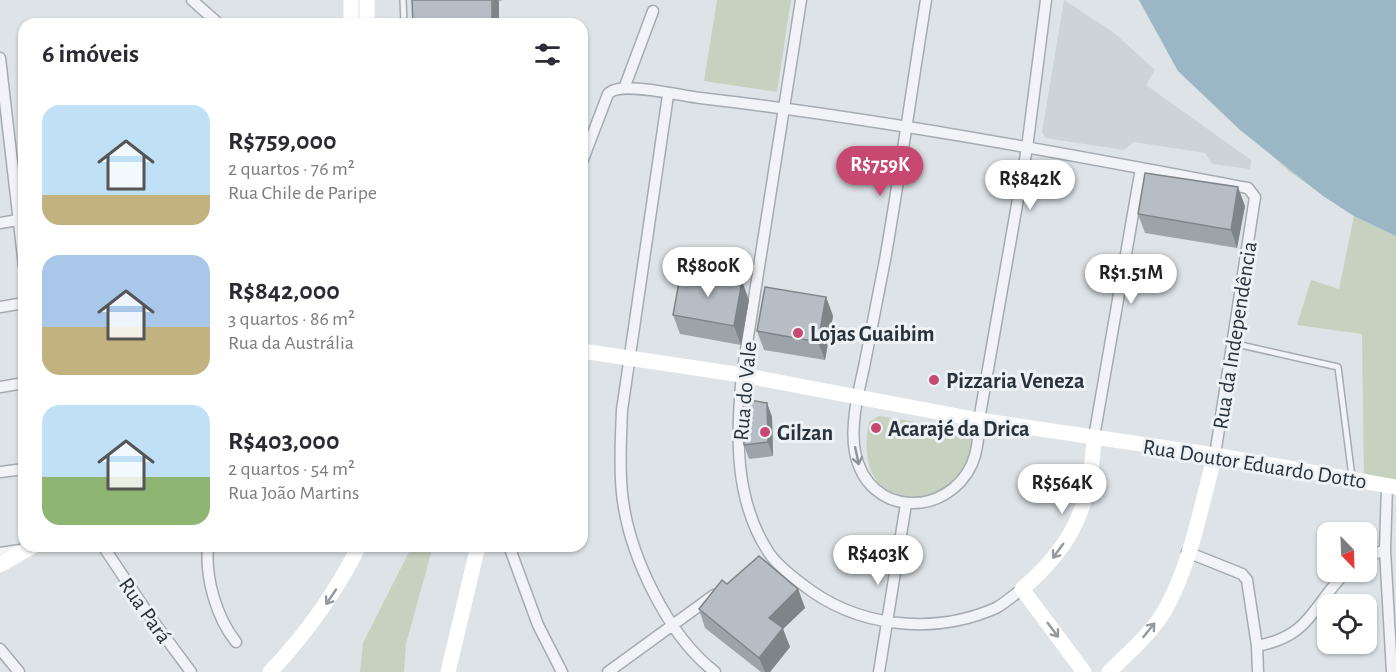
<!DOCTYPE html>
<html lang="pt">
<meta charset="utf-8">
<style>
body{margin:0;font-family:"Alegreya Sans",sans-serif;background:#f2f2f3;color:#2b2b33;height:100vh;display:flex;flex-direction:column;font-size:22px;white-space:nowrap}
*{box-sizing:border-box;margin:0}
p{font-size:20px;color:#7c7c81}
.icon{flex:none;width:33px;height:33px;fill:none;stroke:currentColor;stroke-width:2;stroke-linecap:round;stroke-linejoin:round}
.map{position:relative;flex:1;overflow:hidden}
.details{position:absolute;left:18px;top:18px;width:570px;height:534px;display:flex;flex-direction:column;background:#fff;border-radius:18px;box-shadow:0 2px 4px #0004}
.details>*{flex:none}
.needle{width:39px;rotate:157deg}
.fabs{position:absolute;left:1317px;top:522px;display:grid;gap:12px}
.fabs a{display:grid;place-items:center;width:60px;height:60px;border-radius:12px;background:#fff;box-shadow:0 2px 4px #0004;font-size:30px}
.price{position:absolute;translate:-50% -51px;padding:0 14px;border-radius:21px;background:#fff;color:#222;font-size:20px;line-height:39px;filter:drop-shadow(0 2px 3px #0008)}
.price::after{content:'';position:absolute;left:50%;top:36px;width:18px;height:14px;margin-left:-9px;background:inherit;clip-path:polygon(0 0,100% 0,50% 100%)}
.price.on{background:#c74870;color:#fff}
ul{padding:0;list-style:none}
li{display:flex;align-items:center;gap:18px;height:150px;padding:0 24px}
li span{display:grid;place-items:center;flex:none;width:168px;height:120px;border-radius:18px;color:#555}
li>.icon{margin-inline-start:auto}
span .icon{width:72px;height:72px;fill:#fffc;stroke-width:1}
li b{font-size:26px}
h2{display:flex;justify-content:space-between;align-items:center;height:72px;padding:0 24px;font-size:26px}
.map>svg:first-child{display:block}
</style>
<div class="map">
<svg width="1396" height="672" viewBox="0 0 1396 672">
<rect width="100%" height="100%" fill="#dee3e7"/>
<path fill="#ccd3d9" d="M1064 0 1113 32 1155 70 1146 85 1251 160 1250 169 1212 164 1205 153 1134 142 1124 150 1045 138 1042 132Z"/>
<path fill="#c7d1c0" d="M717 0H791L777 92 704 81Z
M1139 0H1396V487L1364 480 1362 334 1297 325 1311 280 1339 289 1354 216 1290 172 1178 71Z
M879 416 972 431C973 437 976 447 975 454 967 513 848 526 869 422Z
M412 546H433L406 644 404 672H360L363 643Z"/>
<path fill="#9bb7c6" d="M1139 0H1396V236L1354 216 1323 196 1240 130 1178 71Z"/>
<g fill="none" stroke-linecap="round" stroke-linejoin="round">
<g stroke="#a4abb1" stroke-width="8">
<path id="service" d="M403 0 404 24
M1232 343 1338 367 1352 477"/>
</g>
<g stroke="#a4abb1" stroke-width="13">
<path id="minor" d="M192 0 219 24
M801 0 742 375C736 435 734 500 769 553 777 565 790 575 802 584 856 627 932 636 996 608 1005 603 1014 595 1022 589
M926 0C912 87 900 174 885 260 878 296 871 331 864 367 858 394 850 425 855 452 868 518 947 518 972 464 978 450 979 435 979 420L1027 148 1046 0
M0 58 24 266
M625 86 653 11
M668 95 622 410C621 438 619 465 622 493 628 553 667 635 715 672
M582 162 608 94C620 80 681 96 700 98 884 119 1066 154 1248 188L1255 197 1215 455
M0 223 18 220
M0 307 24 303
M0 387 24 383
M1094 437 1141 168
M0 472 24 469
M1387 486 1385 550 1392 672
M103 546 151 618 191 672
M208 546C205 577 216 617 236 642
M509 546 538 625 562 672
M1187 552 1242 574 1247 580 1257 646 1258 672
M0 553 20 550
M1366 557 1385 550
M1257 646C1311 636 1312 606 1346 572
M0 649 19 672
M608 672 714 595
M879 672 906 504"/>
</g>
<use href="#service" stroke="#f1f3f6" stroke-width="5"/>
<use href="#minor" stroke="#f1f3f6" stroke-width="10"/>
<path stroke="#fff" stroke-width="15" d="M367 0V24
M351 24V0
M582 351 742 375 979 420 1215 455 1396 487
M0 565 33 546
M270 672C307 633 335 594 359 546
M448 672 478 546
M1084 672 1022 589C1074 545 1091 504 1094 437
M1109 672C1129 652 1151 634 1165 610 1191 564 1201 506 1215 455"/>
</g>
<path fill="#9da3a9" d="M412 0H503L499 1V24H413Z
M1245 206 1237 248 1145 233 1138 214Z
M826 297 833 316 825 360 764 350 757 331Z
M749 300 741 345 680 334 673 315Z
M767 403 772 417 773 456 749 459 744 445Z
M727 584 798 589 805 608 783 629 790 647 770 672H761L705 628 699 609Z"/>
<path fill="#7f8489" d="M492 0H498L499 1V24H492Z
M1238 187 1245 206 1237 248 1231 230Z
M742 281 749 300 741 345 734 326Z
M826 297 833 316 825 360 818 342Z
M767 403 772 417 773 456 768 442Z
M798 589 805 608 783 629 790 647 770 672H765L759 658 769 618Z"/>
<path fill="#b6bdc4" stroke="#7f8489" stroke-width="1.5" d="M412 0H492V22L413 24Z
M1145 173 1238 187 1231 230 1138 214Z
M681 271 742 281 734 326 673 315Z
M765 287 826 297 818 342 757 331Z
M743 399 767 403 768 442 744 445Z
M759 556 798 589 769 618 783 628 759 658 699 609 722 580 727 584Z"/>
<defs><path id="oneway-shaft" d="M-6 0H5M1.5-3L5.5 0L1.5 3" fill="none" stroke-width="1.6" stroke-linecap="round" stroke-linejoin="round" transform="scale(1.5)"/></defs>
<use stroke="#8c939a" href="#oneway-shaft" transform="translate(857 456) rotate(78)"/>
<g stroke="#94999e">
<use href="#oneway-shaft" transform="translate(1058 551) rotate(126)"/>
<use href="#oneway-shaft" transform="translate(331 597) rotate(124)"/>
<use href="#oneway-shaft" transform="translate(1053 630) rotate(53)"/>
<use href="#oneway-shaft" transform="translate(1149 630) rotate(-51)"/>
</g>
<g fill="#c74870" stroke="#eef2f5" stroke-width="2">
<circle cx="798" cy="333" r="6"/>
<circle cx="934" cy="380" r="6"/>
<circle cx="876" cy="428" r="6"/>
<circle cx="765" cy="432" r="6"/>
</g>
<g text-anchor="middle" stroke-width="6" stroke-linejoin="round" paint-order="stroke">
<g font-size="22" font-weight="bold" fill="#28333d" stroke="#eef2f5" text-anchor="start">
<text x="810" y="341">Lojas Guaibim</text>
<text x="946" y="388">Pizzaria Veneza</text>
<text x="888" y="436">Acarajé da Drica</text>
<text x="777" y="440">Gilzan</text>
</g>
<g font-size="22" fill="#28333d" stroke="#eef2f5">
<text transform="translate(1234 335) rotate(-81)" y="8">Rua da Independência</text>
<text transform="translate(744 391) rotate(-85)" y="8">Rua do Vale</text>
<text transform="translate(1255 463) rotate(9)" y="8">Rua Doutor Eduardo Dotto</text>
<text transform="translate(146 610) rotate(55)" y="8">Rua Pará</text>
</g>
</g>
</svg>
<div class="fabs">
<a><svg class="needle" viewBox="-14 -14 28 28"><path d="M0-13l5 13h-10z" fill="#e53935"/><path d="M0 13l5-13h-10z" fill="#7c7c81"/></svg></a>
<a><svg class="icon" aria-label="locate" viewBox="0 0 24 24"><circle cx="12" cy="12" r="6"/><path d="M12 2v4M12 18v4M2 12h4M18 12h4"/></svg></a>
</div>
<b class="price on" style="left:880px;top:197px">R$759K</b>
<b class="price" style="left:1030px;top:211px">R$842K</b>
<b class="price" style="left:708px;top:298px">R$800K</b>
<b class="price" style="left:1131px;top:305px">R$1.51M</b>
<b class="price" style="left:1062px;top:515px">R$564K</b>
<b class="price" style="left:878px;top:586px">R$403K</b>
<section class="details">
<h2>6 imóveis<svg class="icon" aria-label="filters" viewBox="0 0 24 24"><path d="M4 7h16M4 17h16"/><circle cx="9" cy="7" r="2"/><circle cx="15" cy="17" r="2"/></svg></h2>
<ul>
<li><span style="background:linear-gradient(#bfe0f5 75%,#c2b280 0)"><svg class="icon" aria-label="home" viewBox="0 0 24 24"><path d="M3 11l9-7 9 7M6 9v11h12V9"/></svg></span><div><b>R$759,000</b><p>2 quartos · 76 m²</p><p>Rua Chile de Paripe</p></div></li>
<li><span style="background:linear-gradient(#a9c7e8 60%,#c2b280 0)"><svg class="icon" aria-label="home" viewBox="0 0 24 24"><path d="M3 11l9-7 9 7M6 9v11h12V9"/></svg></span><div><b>R$842,000</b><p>3 quartos · 86 m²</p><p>Rua da Austrália</p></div></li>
<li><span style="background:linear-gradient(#bfe0f5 60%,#8fb573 0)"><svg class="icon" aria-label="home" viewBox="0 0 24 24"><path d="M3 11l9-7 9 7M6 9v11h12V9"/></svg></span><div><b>R$403,000</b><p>2 quartos · 54 m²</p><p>Rua João Martins</p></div></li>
</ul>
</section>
</div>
